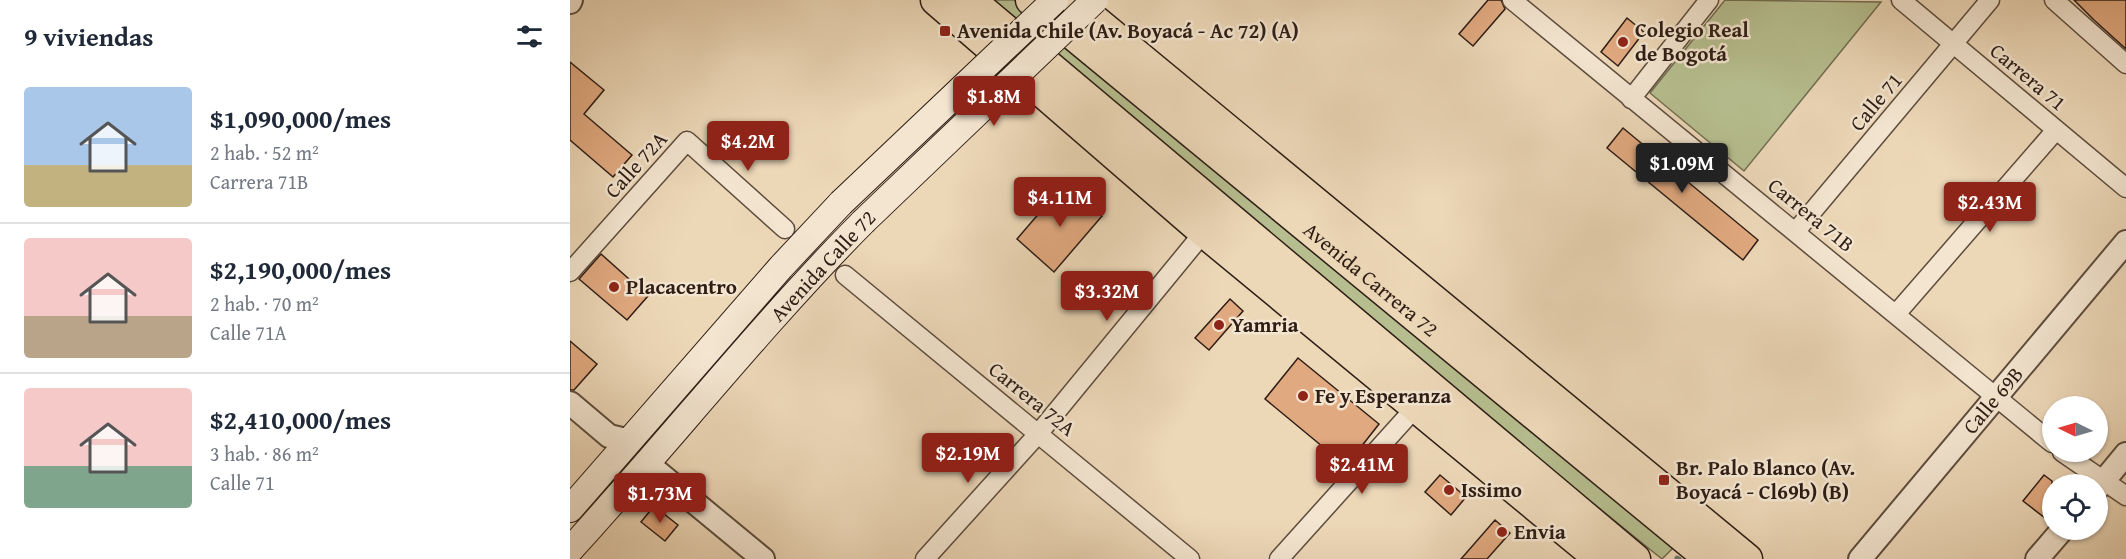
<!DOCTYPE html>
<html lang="es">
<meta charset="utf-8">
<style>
body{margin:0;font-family:"Gentium Book Plus",serif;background:#f2f2f3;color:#1f2937;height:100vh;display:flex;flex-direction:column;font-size:22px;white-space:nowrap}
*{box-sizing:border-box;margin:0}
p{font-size:20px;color:#747a83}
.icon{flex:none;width:33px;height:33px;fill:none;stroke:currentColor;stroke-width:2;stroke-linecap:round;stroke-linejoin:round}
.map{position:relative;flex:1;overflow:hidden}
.sheet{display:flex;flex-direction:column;background:#fff;width:570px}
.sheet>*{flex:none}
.needle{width:39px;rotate:275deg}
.fabs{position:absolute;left:1472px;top:396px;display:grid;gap:12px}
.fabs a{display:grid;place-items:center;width:66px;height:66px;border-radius:50%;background:#fff;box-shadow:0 2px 4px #0004;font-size:30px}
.price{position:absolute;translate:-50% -51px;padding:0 14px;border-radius:6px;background:#8f2418;color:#fff;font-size:20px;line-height:39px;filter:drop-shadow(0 2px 3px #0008)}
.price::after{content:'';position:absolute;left:50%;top:36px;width:18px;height:14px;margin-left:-9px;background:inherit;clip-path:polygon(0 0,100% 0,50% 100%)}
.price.on{background:#222;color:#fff}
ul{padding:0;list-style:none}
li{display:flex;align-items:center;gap:18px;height:150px;padding:0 24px}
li+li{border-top:2px solid #e0e1e3}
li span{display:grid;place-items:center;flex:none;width:168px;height:120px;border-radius:6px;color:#555}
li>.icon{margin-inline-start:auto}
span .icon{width:72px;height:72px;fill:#fffc;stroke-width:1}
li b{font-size:26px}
h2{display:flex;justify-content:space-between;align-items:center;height:72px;padding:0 24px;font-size:26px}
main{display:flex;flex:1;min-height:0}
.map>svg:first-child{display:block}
</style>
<main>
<section class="sheet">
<h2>9 viviendas<svg class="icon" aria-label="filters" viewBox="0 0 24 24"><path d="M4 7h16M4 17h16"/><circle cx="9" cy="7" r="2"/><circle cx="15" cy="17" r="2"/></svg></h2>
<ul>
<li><span style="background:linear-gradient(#a9c7e8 65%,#c2b280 0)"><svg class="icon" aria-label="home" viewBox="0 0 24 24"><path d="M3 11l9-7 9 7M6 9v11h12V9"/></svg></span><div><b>$1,090,000/mes</b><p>2 hab. · 52 m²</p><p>Carrera 71B</p></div></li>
<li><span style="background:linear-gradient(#f6c9c9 65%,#b9a48a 0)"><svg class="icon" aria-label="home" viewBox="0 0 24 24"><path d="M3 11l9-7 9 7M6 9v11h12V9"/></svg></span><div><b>$2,190,000/mes</b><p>2 hab. · 70 m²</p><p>Calle 71A</p></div></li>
<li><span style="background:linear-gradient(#f6c9c9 65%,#7fa58c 0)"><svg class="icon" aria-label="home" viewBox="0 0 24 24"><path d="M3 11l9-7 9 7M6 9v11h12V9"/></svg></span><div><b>$2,410,000/mes</b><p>3 hab. · 86 m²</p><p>Calle 71</p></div></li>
</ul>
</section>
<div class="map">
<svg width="1556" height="559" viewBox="0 0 1556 559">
<rect width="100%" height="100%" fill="#ecd7b7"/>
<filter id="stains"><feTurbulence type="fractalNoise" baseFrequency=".00333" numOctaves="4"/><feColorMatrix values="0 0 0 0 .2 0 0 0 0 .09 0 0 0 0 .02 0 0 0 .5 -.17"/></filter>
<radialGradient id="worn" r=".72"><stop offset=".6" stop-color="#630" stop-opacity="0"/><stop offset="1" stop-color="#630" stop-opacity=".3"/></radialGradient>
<path fill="#b6be8f" stroke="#726e52" stroke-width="1.5" d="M415 0H444L1107 544 1092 559 788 314Z
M1155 0 1311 2 1174 171 1080 93Z"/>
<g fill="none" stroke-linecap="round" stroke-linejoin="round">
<path stroke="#6e7b6e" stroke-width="5" d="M1107 558 1109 559"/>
</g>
<path fill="#e1a980" stroke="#2d1d15" stroke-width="1.5" d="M918 0H931L935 9 903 46 889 34Z
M1504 0H1556V49L1524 20Z
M1057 18 1074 32 1048 66 1031 52Z
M0 62 34 90 14 114 62 155 43 177 0 140Z
M1053 128 1188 240 1173 260 1037 148Z
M495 183 532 216 484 272 447 239Z
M31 254 78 296 57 320 9 279Z
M660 299 673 311 639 350 625 338Z
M0 341 27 364 4 390H0Z
M728 358 809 424 776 466 695 399Z
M870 475 896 497 881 515 855 492Z
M1474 475 1482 481V509L1475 518 1453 501Z
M84 506 108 525 95 541 71 522Z
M925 520 940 533 917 559H891Z"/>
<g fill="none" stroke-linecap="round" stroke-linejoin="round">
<g stroke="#5d4c3e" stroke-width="21">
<path id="minor" d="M942 0 1482 443
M1331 0 1556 188
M1484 0 1556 64
M1061 99 1139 0
M1226 231 1420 0
M0 272 117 141 215 229
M275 275 620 559
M1326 314 1486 130
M1492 452 1556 496
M355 559 468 434 634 232
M709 559 845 408"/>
</g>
<g stroke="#5d4c3e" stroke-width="26">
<g id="tertiary">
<path d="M0 2 1 0"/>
<path d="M0 403 39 436 60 441"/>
<path d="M78 464 193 559"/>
<path d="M1527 489 1556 454"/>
<path id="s1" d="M1290 559 1556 242"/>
<path d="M1467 559 1492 530"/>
</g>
</g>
<g stroke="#2d1d15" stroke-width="28">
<path id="secondary" d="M0 509 211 267 271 203
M0 550C99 442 190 326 293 222"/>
</g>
<g stroke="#2d1d15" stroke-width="33">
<g id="trunk">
<path d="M366 0 634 232 1030 559"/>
<path d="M400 0 1065 559"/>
<path id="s2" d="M461 0 1140 559"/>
<path d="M500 0 1177 559"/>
</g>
</g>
<use href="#minor" stroke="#f3e5d0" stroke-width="18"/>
<use href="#tertiary" stroke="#f3e5d0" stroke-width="22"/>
<use href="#secondary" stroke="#f3e5d0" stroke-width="26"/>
<use href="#trunk" stroke="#ecd7b7" stroke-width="30"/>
<g stroke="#2d1d15" stroke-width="28" stroke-linecap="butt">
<path id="secondary-bridge" d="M271 203 485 0
M293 222 525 0"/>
</g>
<use href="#secondary-bridge" stroke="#f3e5d0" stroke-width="26"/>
</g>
<g fill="#8f2418" stroke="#f3e5d0" stroke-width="2">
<rect x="369" y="25" width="12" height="12" rx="3"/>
<circle cx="1053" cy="42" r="6"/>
<circle cx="44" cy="287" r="6"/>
<circle cx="649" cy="325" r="6"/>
<circle cx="733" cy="396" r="6"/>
<rect x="1088" y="474" width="12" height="12" rx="3"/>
<circle cx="879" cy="490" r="6"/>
<circle cx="932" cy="532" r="6"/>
</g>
<g text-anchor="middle" stroke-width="5" stroke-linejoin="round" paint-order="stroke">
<g font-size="21" font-weight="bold" fill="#2d1d15" stroke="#f3e5d0" text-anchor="start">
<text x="1065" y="37">Colegio Real<tspan x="1065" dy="24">de Bogotá</tspan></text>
<text x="387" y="38">Avenida Chile (Av. Boyacá - Ac 72) (A)</text>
<text x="56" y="294">Placacentro</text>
<text x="661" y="332">Yamria</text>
<text x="745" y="403">Fe y Esperanza</text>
<text x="1106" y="475">Br. Palo Blanco (Av.<tspan x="1106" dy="24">Boyacá - Cl69b) (B)</tspan></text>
<text x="891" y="497">Issimo</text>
<text x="944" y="539">Envia</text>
</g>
<g font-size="21" fill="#2d1d15" stroke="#f3e5d0">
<text transform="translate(1458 77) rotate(40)" y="7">Carrera 71</text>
<text transform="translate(1306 102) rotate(-50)" y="7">Calle 71</text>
<text transform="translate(66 165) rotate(-48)" y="7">Calle 72A</text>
<text transform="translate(1241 215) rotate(39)" y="7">Carrera 71B</text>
<text transform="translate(253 266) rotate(-47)" y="7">Avenida Calle 72</text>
<text dy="7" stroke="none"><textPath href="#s2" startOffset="440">Avenida Carrera 72</textPath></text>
<text transform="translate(462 399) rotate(39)" y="7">Carrera 72A</text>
<text dy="7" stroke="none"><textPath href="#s1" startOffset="207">Calle 69B</textPath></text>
</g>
</g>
<rect width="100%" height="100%" filter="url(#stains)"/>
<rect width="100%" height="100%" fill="url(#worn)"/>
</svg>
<div class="fabs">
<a><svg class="needle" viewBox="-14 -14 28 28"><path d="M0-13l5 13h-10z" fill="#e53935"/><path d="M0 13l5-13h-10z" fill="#747a83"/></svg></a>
<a><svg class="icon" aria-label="locate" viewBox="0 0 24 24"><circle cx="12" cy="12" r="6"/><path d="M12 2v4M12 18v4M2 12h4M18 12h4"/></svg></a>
</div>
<b class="price" style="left:424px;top:127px">$1.8M</b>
<b class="price" style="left:178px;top:172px">$4.2M</b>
<b class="price on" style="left:1112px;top:194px">$1.09M</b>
<b class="price" style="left:490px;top:228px">$4.11M</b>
<b class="price" style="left:1420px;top:233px">$2.43M</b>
<b class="price" style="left:537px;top:322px">$3.32M</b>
<b class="price" style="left:398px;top:484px">$2.19M</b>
<b class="price" style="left:792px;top:495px">$2.41M</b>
<b class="price" style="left:90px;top:524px">$1.73M</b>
</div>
</main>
